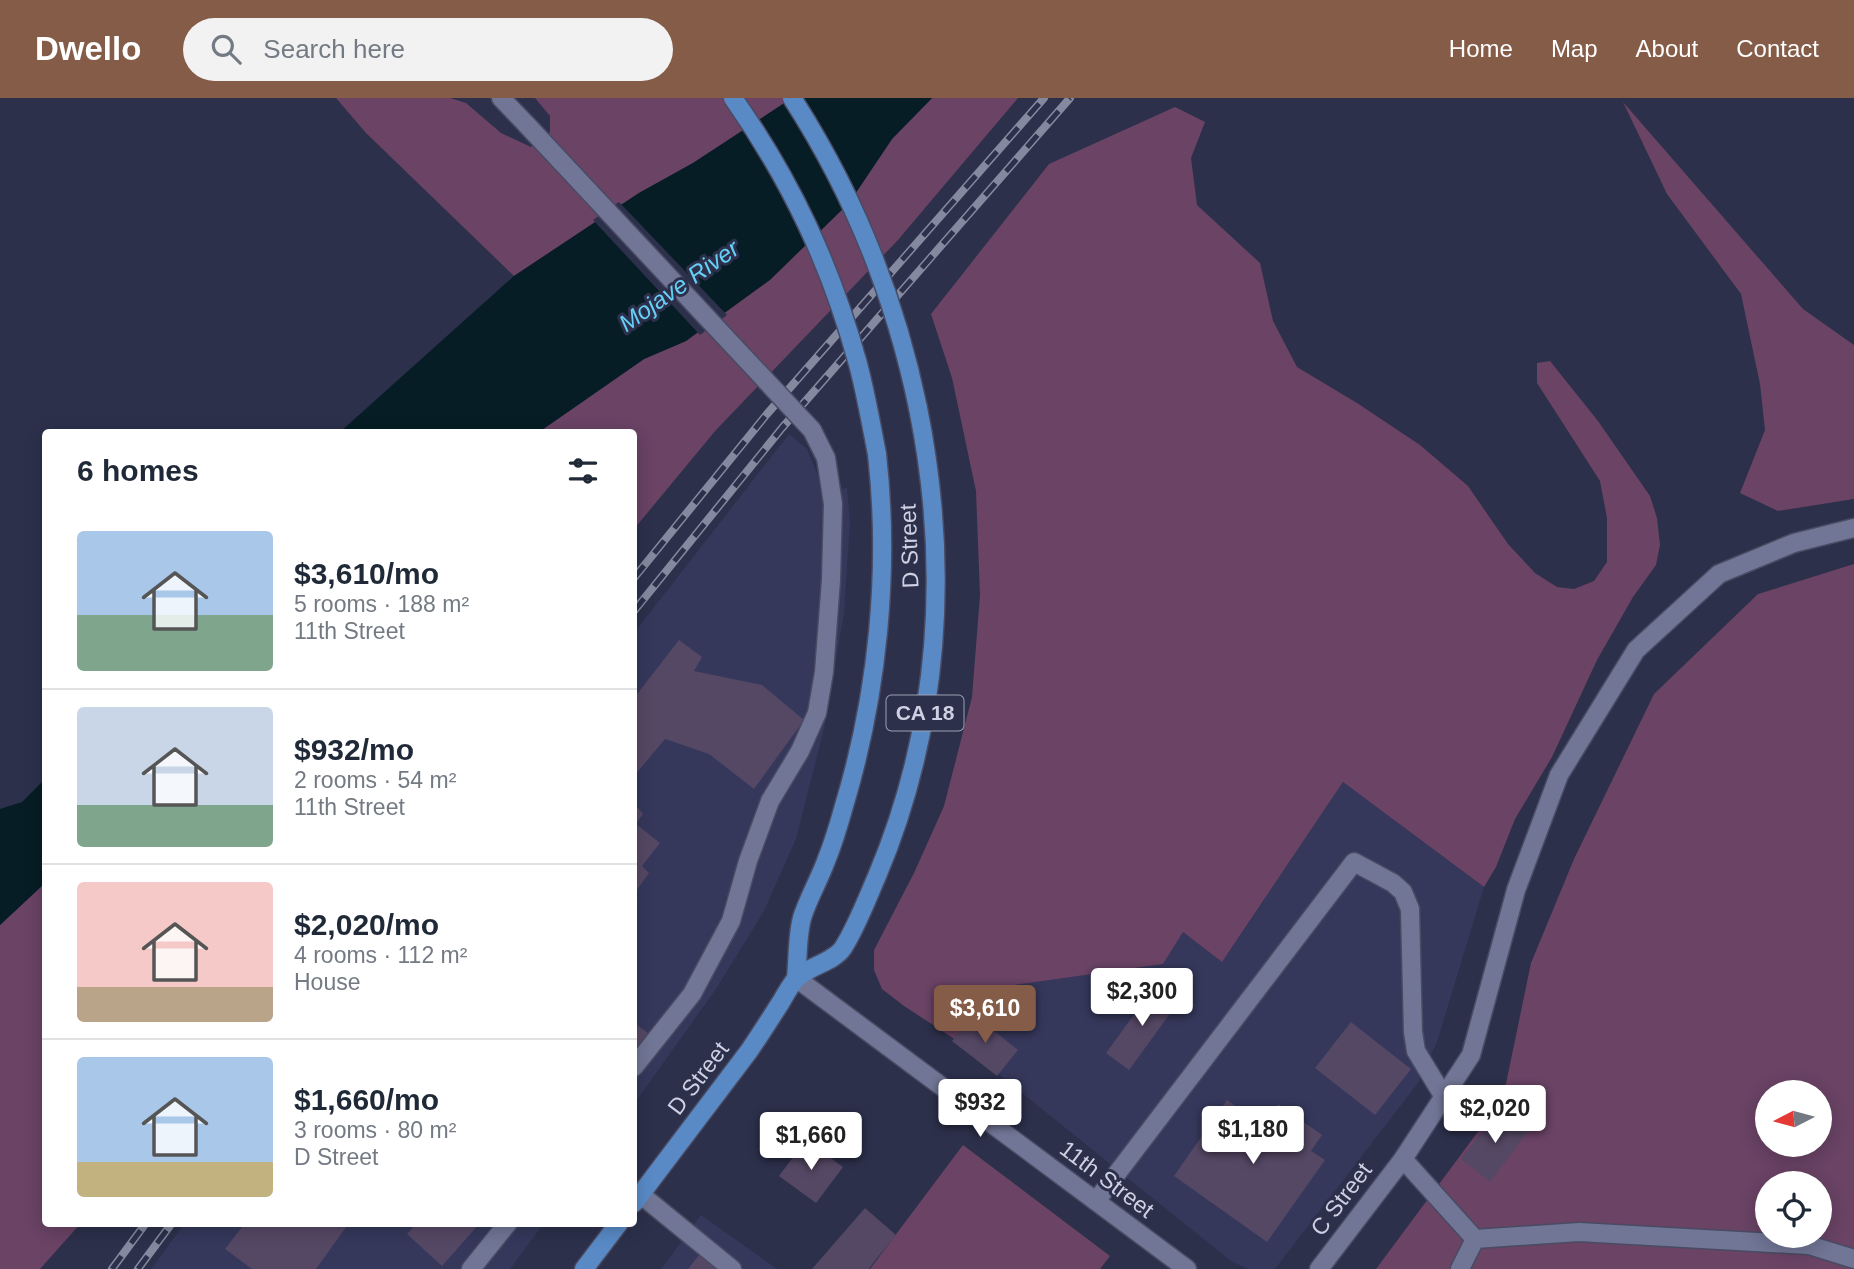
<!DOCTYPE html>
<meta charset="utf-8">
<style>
body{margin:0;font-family:Arial,sans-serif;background:#f2f2f3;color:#1f2937;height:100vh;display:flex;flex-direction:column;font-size:26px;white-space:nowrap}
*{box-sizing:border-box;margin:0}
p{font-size:23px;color:#747a83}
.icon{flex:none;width:38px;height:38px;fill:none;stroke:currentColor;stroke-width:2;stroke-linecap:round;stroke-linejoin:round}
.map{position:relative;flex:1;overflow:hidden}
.side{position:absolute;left:42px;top:331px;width:595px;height:798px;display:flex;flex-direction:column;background:#fff;border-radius:7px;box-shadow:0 4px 18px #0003}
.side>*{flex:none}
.needle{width:46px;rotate:264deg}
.tools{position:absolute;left:1755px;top:982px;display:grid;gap:14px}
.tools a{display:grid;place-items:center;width:77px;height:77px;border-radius:50%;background:#fff;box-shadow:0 4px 18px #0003;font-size:35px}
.price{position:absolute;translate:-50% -60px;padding:0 16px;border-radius:7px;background:#fff;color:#222;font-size:23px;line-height:46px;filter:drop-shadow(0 2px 4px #0008)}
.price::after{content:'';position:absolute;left:50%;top:42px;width:21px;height:16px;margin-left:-10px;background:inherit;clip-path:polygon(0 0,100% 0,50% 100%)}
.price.active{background:#845c47;color:#fff}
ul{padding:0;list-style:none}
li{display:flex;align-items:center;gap:21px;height:175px;padding:0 35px}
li+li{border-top:2px solid #e0e1e3}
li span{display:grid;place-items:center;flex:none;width:196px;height:140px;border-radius:7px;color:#555}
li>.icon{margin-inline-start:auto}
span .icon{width:84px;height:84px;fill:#fffc;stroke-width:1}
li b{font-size:30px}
h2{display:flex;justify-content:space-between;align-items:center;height:84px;padding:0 35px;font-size:30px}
header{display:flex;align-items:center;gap:42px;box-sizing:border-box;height:98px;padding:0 35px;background:#845c47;color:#fff}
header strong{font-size:33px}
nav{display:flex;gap:38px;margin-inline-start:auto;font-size:24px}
.search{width:490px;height:63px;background:#f2f2f3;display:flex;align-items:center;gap:18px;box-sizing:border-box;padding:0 24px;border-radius:38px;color:#747a83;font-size:26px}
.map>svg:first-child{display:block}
</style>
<header>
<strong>Dwello</strong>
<div class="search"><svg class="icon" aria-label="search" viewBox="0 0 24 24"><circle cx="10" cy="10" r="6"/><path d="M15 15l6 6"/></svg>Search here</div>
<nav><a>Home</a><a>Map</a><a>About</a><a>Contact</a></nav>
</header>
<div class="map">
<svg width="1854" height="1171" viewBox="0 0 1854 1171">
<rect width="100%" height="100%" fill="#2c304b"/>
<path fill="#35385b" d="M789 336 807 351 818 378 820 393 847 390 850 425 844 515 824 631 796 741 764 813 716 891 634 1006V535Z
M1343 684 1484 789 1437 944 1418 985 1275 1171H1248L1231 1163 956 942 986 891 1160 866 1183 834 1222 864Z
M701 1117 777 1171H661Z
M185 1125H544L510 1171H151Z"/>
<path fill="#6a4365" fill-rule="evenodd" d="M336 0H450L466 5 501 35 531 49 550 34V18L535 0H792L693 65 639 95 514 178 366 35Z
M932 0H1018L898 142 716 332 634 431V334H539L644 261 686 243 849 105 892 41Z
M1623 4 1803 211 1854 247V401L1778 413 1740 395 1765 332 1760 286 1741 196 1667 96Z
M1175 9 1205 24 1191 60 1197 107 1260 165 1273 223 1297 269 1357 305 1420 347 1468 388 1508 446 1535 475 1557 489 1574 491 1594 483 1607 464V420L1600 383 1537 285V265L1550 263 1598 323 1650 398 1657 420 1660 447 1656 467 1633 499 1597 562 1552 659 1515 721 1496 769 1484 789 1343 684 1222 864 1183 834 1163 866 986 891 956 942 904 908 882 891 874 872V852L914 775 944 708 972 599 980 497 976 393 952 280 931 216 1049 66Z
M1854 466V1171H1376L1503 1000 1531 865 1574 761 1654 596 1758 496ZM1768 994H1820V1046H1768ZM1768 1085H1820V1138H1768Z
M45 785 46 1125H81L40 1171H0V827Z
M963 1047 1110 1158 1100 1171H870Z"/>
<path fill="#061d25" d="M792 0H932L892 41 849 105 770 182 686 243 644 261 539 334H340L514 178 639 95 693 65Z
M45 681V785L0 827V711L22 704Z"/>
<path fill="#2c304b" d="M619 104 727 217 700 237 593 122Z"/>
<path fill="#554865" d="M679 542 702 559 694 573 762 587 804 622 754 691 709 656 665 641 634 678V600Z
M634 705 643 716 636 726 660 745 642 768 649 775 634 796 638 801 634 807Z
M1154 889 1177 906 1129 972 1106 955Z
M973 916 1018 952 997 978 952 943Z
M1351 924 1411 971 1375 1017 1315 970Z
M634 925 648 935 634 955Z
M1227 1002 1263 1028 1278 1006 1322 1037 1311 1053 1325 1062 1267 1144 1174 1078Z
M1500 1010 1529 1032 1490 1084 1461 1061Z
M806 1042 843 1069 816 1105 779 1078Z
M865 1110 896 1137 874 1164 869 1171H812Z
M245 1125H349L316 1171H252L225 1151Z
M417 1125H480L442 1168 407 1136Z
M700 1156 719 1171H688Z"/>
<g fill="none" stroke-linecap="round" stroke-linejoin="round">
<g stroke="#494b63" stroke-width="21">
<path id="service" d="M501 0 526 26
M634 969 692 896 731 823 748 763 770 703 800 653 817 615 824 574 831 482 833 406 826 360 812 332
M1403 1061 1475 1141
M640 1096 732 1171
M1096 1103 1354 764 1393 785 1403 794 1410 811 1413 934 1416 953 1444 999
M1475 1141 1579 1134 1809 1147 1854 1161
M471 1171 508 1125
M1460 1171 1475 1141"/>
</g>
<g stroke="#494b63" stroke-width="21">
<path id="minor" d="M796 880 1187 1171
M1319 1171 1403 1061 1471 957 1516 792 1559 677 1636 552 1719 476 1794 445 1854 430"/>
</g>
<g stroke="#494b63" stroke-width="21">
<path id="primary" d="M796 880C798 863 797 833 803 817 809 799 819 782 826 763 833 746 839 726 844 708 878 595 890 472 877 356
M634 1105C672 1054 711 1004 749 953 760 937 770 921 781 904 785 897 790 888 795 882 806 869 834 864 843 850 856 830 867 801 877 778 940 629 950 468 918 310
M584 1171 619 1125"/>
</g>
<use href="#service" stroke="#717696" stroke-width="18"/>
<use href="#minor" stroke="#717696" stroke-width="18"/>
<use href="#primary" stroke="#598ac6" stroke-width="18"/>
<g stroke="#85899f" stroke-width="8">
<path id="rail" d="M634 480 767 316 1044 0
M634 513 782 330 1070 0
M112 1171 146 1125
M138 1171 172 1125"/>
</g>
<use href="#rail" stroke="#2c304b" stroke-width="5" stroke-dasharray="16" stroke-linecap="butt"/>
<g stroke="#494b63" stroke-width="21" stroke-linecap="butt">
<path id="service-bridge" d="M526 26 812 332"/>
</g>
<g stroke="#494b63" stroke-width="21" stroke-linecap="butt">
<path id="primary-bridge" d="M733 0C792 84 831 168 858 266 866 296 871 326 877 356
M792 0C854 96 895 199 918 310"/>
</g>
<use href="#service-bridge" stroke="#717696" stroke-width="18"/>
<use href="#primary-bridge" stroke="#598ac6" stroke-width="18"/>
</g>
<g text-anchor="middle" stroke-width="6" stroke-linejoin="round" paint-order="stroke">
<rect fill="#2c304b" stroke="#9da1b5" stroke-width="2" x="886.5" y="597.5" width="77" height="35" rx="5"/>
<g font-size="21" font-weight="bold" fill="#ced1e3">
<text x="925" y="622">CA 18</text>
</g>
<g font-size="23" fill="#ced1e3" stroke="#2c304b">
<text transform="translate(909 448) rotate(-92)" y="8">D Street</text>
<text transform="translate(698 980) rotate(-53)" y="8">D Street</text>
<text transform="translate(1107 1081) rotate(37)" y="8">11th Street</text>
<text transform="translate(1341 1101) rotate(-53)" y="8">C Street</text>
</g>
<g font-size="24" font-style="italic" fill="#66cff5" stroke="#2c304b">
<text transform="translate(679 188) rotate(-35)" y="8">Mojave River</text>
</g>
</g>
</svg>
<div class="tools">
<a><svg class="needle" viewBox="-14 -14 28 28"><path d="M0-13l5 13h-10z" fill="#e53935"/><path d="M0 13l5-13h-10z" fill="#747a83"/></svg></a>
<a><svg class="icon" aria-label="locate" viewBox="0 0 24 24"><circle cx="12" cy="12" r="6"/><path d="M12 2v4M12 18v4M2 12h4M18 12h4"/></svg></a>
</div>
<b class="price" style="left:1142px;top:930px">$2,300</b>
<b class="price active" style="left:985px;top:947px">$3,610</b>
<b class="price" style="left:980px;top:1041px">$932</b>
<b class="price" style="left:1495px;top:1047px">$2,020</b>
<b class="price" style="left:1253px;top:1068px">$1,180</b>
<b class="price" style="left:811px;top:1074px">$1,660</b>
<section class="side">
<h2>6 homes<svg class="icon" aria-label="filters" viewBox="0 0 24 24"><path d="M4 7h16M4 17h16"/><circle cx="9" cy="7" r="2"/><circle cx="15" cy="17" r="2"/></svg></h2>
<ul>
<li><span style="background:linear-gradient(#a9c7e8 60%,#7fa58c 0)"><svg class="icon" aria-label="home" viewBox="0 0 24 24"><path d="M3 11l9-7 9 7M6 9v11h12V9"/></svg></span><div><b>$3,610/mo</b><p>5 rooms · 188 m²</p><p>11th Street</p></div></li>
<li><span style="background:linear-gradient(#c9d6e8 70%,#7fa58c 0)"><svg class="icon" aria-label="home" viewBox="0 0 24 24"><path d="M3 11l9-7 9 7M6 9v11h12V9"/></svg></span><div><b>$932/mo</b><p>2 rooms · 54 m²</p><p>11th Street</p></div></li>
<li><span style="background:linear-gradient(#f6c9c9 75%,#b9a48a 0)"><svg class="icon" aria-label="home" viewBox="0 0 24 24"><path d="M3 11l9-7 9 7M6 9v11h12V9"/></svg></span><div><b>$2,020/mo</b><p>4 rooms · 112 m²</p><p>House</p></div></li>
<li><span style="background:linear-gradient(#a9c7e8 75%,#c2b280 0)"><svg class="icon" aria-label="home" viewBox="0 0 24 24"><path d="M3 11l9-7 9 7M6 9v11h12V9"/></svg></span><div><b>$1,660/mo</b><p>3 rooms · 80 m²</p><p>D Street</p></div></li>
</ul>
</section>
</div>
